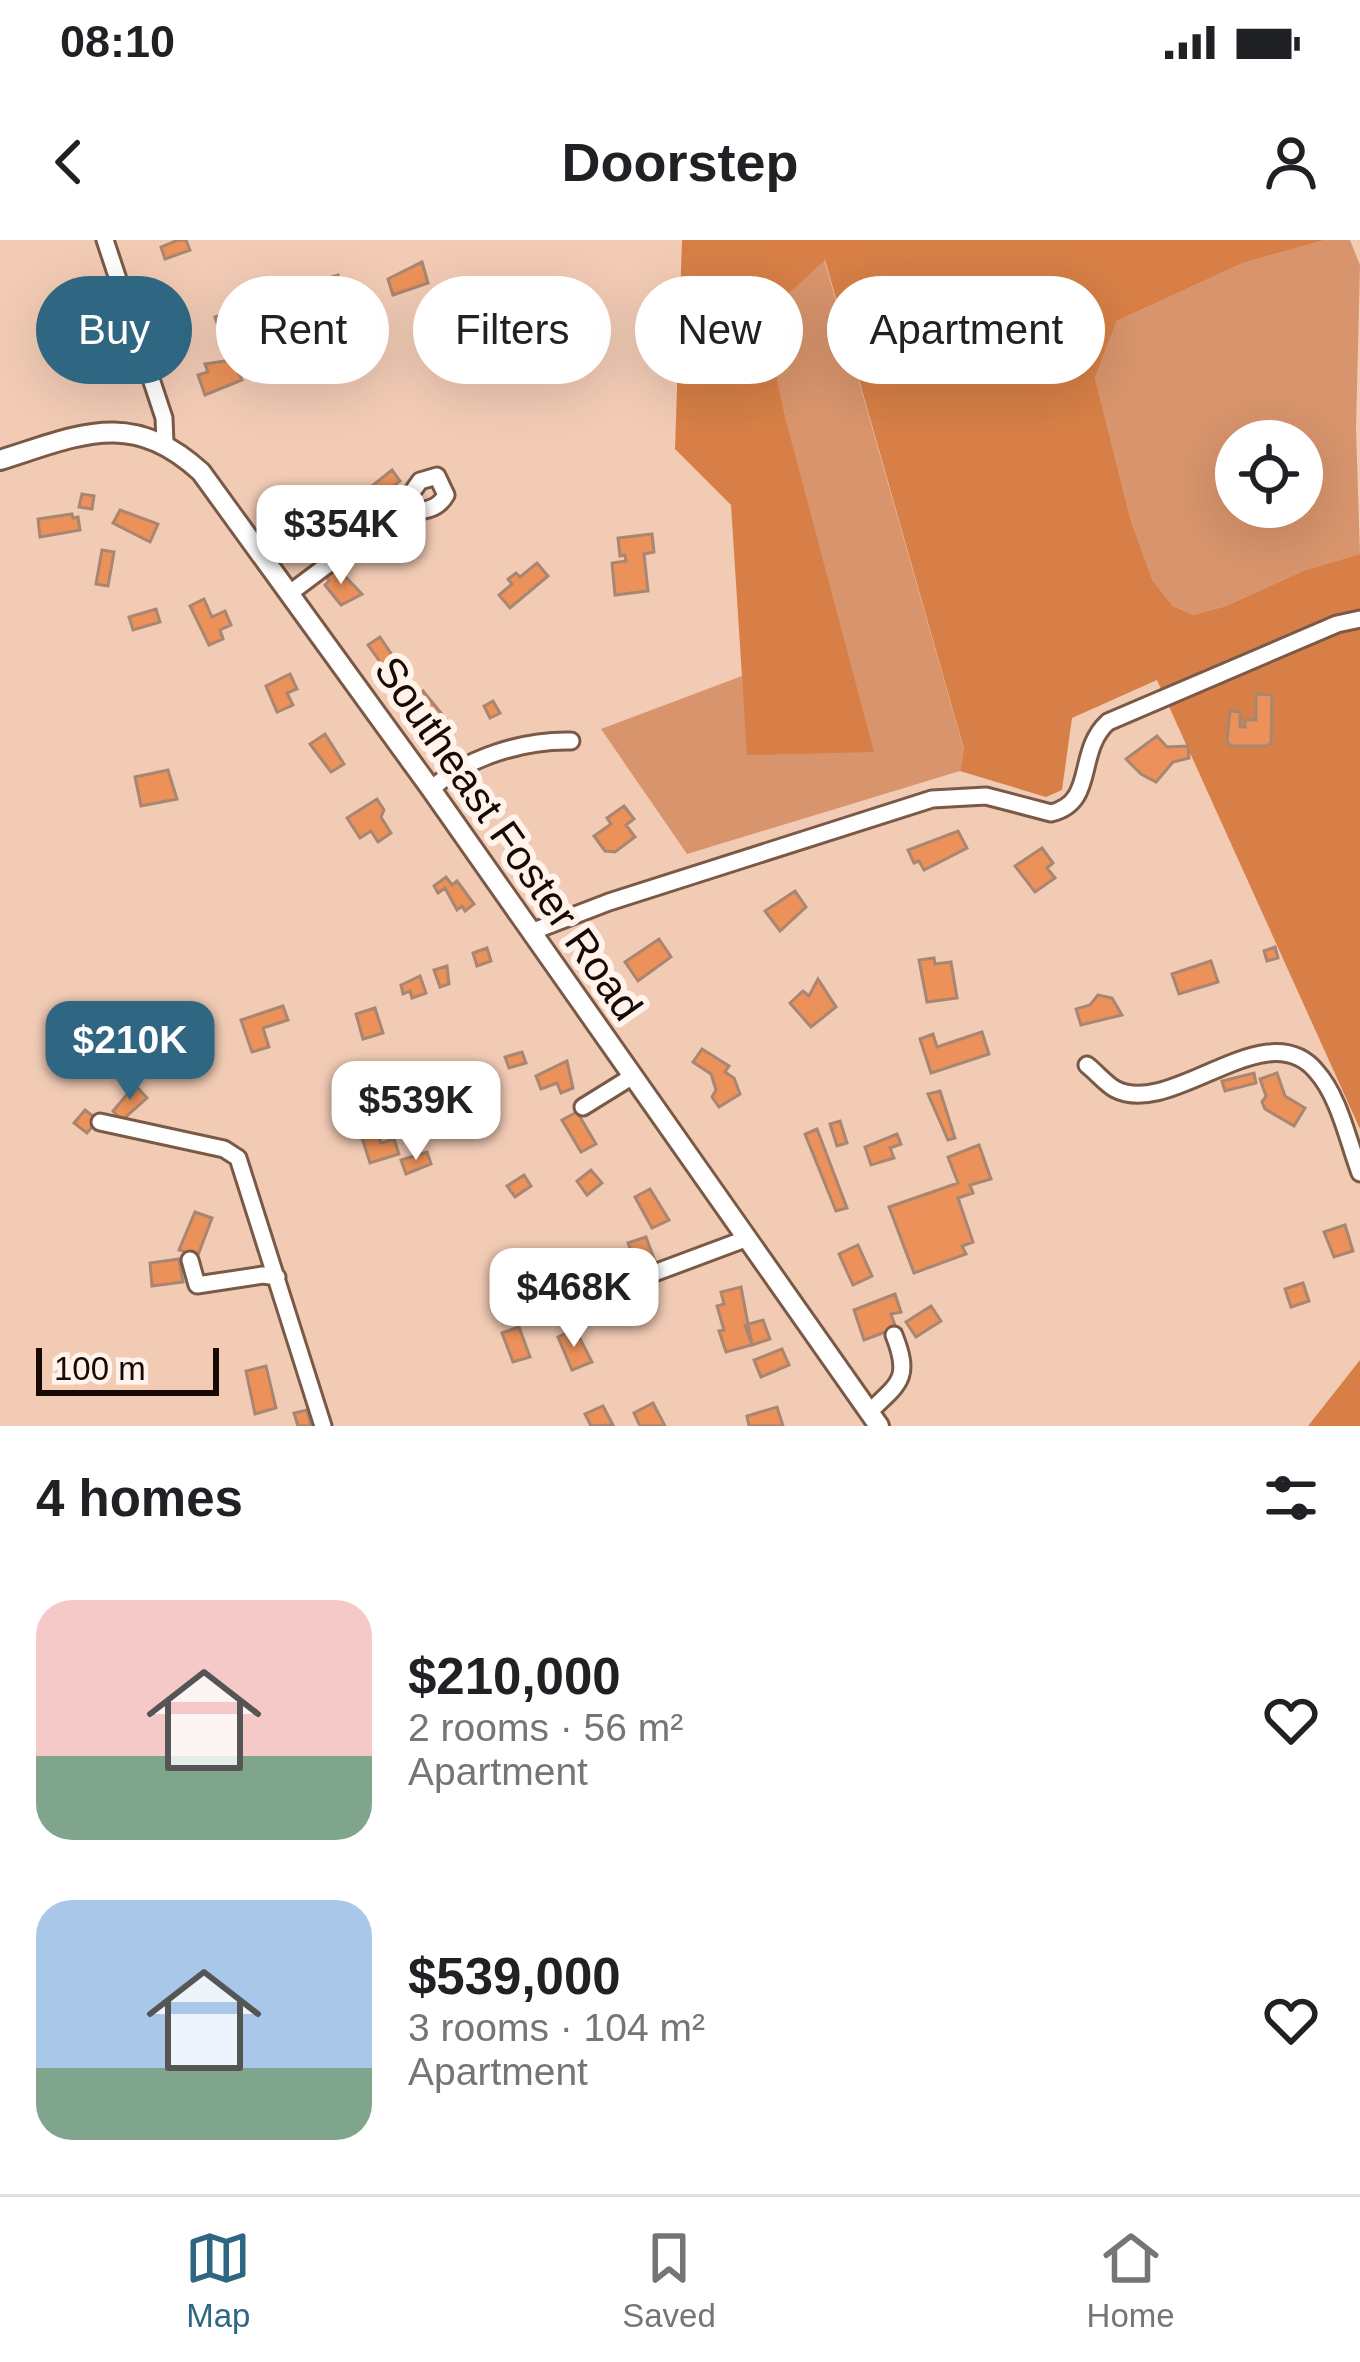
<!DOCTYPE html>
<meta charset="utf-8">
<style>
body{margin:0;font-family:Arial,sans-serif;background:#f6f6f6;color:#202124;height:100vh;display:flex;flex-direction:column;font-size:45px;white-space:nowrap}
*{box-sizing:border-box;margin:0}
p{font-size:39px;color:#757577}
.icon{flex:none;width:66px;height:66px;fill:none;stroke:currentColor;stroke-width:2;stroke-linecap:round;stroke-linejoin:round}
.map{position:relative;height:1186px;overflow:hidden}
.details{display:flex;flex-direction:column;background:#fff;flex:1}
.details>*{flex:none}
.hud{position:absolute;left:36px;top:36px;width:1290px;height:108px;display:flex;gap:24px}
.tools{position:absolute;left:1215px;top:180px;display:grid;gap:24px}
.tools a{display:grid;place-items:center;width:108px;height:108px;border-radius:50%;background:#fff;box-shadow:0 12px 48px #0002;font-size:60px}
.scale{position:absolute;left:36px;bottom:30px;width:183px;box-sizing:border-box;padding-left:12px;border:6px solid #170a04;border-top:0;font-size:33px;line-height:42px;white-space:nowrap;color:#170a04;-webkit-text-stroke:9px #fff3ec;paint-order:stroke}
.price{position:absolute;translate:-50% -102px;padding:0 27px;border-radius:24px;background:#fff;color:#222;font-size:39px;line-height:78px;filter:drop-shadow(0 3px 6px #0008)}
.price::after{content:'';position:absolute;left:50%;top:72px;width:36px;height:27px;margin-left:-18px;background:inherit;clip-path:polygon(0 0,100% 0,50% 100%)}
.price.current{background:#2f6681;color:#fff}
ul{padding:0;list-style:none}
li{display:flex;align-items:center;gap:36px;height:300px;padding:0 36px}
li span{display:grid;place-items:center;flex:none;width:336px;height:240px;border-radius:36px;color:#555}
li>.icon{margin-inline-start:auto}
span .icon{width:144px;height:144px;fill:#fffc;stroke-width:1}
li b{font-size:51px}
h2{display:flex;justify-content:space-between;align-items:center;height:144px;padding:0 36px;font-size:51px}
.pill{padding:0 42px;border-radius:54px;background:#fff;box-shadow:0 12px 48px #0002;font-size:42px;line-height:108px}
.pill.current{background:#2f6681;color:#fff}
.status{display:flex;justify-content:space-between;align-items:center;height:84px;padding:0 60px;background:#fff;direction:ltr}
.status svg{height:33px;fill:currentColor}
header{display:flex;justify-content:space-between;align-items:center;height:156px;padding:0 36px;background:#fff;font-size:54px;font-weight:700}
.dock{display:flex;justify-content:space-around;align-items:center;height:168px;border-top:3px solid #e0e0e0;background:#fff;font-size:33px;color:#757577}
.dock a{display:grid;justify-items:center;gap:6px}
.dock .current{color:#2f6681}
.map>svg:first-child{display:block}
</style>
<div class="status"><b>08:10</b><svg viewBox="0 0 49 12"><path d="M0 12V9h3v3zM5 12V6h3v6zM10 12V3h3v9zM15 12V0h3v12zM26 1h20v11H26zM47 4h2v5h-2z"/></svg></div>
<header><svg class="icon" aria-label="back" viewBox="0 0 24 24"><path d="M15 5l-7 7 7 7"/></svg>Doorstep<svg class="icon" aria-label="person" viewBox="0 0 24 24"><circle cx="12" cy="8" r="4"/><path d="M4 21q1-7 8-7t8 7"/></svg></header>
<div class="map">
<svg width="1360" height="1186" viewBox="0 0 1360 1186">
<rect width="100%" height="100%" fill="#f2cbb5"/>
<path fill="#d8946c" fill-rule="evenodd" d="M1325 0H1350L1360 25 1356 189 1360 314 1305 330 1226 366 1193 375 1173 366 1153 341 1131 281 1095 138 1117 81 1243 23ZM1236 201H1302V267H1236Z
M824 19 964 510 960 531 687 614 601 489 742 436 748 515 787 185 764 76Z"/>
<path fill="#d77f46" d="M682 0H1325L1243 23 1117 81 1095 138 1131 281 1153 341 1173 366 1193 375 1226 366 1305 330 1360 314V889L1157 440 1072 478 1062 550 1046 557 960 531 964 509 825 20 764 76 787 185 874 512 747 515 731 265 675 209Z
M1360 1120V1186H1308Z"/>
<path fill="#eb9159" stroke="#a98671" stroke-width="3" d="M178 0H186L190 10 165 19 161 7Z
M422 22 428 43 393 55 388 39Z
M338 35 343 50 313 60 308 44Z
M240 69 247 90 222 98 215 77Z
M232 120 242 140 205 155 198 135 208 132 205 124Z
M392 230 400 241 370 264 362 254Z
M82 254 94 256 92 269 79 267Z
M120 270 158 284 150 302 113 283Z
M340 272 351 285 343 292 347 297 336 307 321 289Z
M72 274 73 278 78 277 80 290 40 297 38 279Z
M652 294 654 312 644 314 648 351 615 355 612 323 626 321 625 315 620 316 618 298Z
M102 310 114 312 108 346 96 344Z
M537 323 548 336 510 368 499 355 512 344 508 339 516 333 520 337Z
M337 328 362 354 341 365 325 345 329 341 326 336Z
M204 359 212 377 225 371 231 385 220 390 223 399 209 405 190 366Z
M156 369 160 382 133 390 129 377Z
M380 397 394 418 383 426 368 405Z
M290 434 297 449 287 453 293 465 277 472 266 446Z
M423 451 446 479 431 491 409 463Z
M1256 454 1272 455 1271 503 1267 506H1230L1227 501 1230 471 1240 472V487H1245V480H1256Z
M493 461 500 473 490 478 484 466Z
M325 494 344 524 331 532 310 504Z
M1157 496 1167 507 1188 506 1189 518 1173 522 1156 542 1141 534 1126 519Z
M168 530 177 559 141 566 135 537Z
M377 559 384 570 381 577 391 593 378 602 371 591 360 598 347 578Z
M624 566 634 579 626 585 635 597 615 612 605 611 594 596 611 584 607 578Z
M958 591 967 608 924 630 919 621 914 623 908 610Z
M1042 608 1053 623 1047 628 1055 638 1035 652 1015 626Z
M446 637 452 645 457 641 474 664 465 671 462 666 457 670 445 648 438 653 434 646Z
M795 651 806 667 780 691 765 671Z
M659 699 671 717 638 741 625 722Z
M1275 707 1278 718 1267 721 1264 711Z
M487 708 491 721 477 726 473 713Z
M934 718 935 724 951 722 957 758 927 762 919 720Z
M1211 721 1218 742 1179 754 1172 734Z
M447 726 449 744 440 747 434 730Z
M420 736 426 753 412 758 410 751 403 754 401 745Z
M818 739 836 767 811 787 790 763 803 751 809 756Z
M1098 755 1112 758 1122 775 1081 785 1076 769 1090 765Z
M283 766 288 780 263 788 269 807 252 812 241 780Z
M375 768 383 793 363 799 356 774Z
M982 792 989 814 931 833 920 799 933 794 937 807Z
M702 809 729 826 725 832 734 838 740 854 719 867 712 857 716 850 711 834 693 822Z
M522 812 526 823 509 828 505 817Z
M567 821 573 848 561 853 557 843 541 849 536 836Z
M401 831 411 847 395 858 385 842Z
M1254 833 1256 843 1225 851 1222 841Z
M1277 833 1285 856 1305 868 1294 886 1265 869 1262 862 1266 856 1260 839Z
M135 845 147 858 121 881 113 871Z
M940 851 955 898 948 900 928 854Z
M85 870 98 880 87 893 74 883Z
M577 872 596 904 581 912 562 880Z
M840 881 847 903 837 906 830 884Z
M817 889 847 968 836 971 805 894Z
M378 893 381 903 394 899 399 914 370 923 362 898Z
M897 894 901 904 890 908 894 918 871 925 865 907Z
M979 905 991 939 970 945 973 953 958 958 973 1002 962 1006 966 1014 914 1033 889 967 958 943 948 917Z
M427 912 431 924 406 934 401 920Z
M591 930 602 943 587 955 577 941Z
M524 935 531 946 515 957 507 946Z
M650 949 669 980 652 988 635 957Z
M195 972 212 978 198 1015 179 1010Z
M1345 985 1353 1011 1334 1017 1324 992Z
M646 997 656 1024 638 1030 628 1003Z
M858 1005 872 1036 853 1045 839 1014Z
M179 1019 183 1042 152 1046 150 1023Z
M1303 1043 1309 1061 1291 1067 1285 1049Z
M741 1047 752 1105 726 1112 719 1091 724 1090 717 1066 724 1064 721 1052Z
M895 1054 901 1072 891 1074 896 1088 864 1100 854 1070Z
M931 1066 941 1081 916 1097 906 1082Z
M763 1080 770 1099 752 1105 745 1085Z
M519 1087 530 1117 513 1122 502 1093Z
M575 1089 592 1122 572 1130 558 1097Z
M782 1109 789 1125 761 1137 754 1120Z
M266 1126 276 1168 255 1174 246 1131Z
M653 1163 665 1186H640L634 1173Z
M603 1166 613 1185 591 1186 585 1174Z
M777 1167 783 1186H749L747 1176Z
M307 1170 311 1186H298L294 1173Z"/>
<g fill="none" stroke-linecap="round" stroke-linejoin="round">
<g stroke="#7a5946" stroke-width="21">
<path id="minor" d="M105 0 164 178 165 203
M290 353 398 272 420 241 437 236 446 255C436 273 417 271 398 272
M431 549C468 517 523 500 571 501
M531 692 609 662 932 559 986 556 1051 573C1097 562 1075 512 1108 482L1337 384 1360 379
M1087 825C1096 832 1106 844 1115 849 1171 879 1266 771 1316 831 1339 856 1348 901 1360 933
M583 867 633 836
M100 882 224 909 238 918 323 1186
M190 1020 197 1045 263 1035 277 1037
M544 1074 748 998
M869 1172C900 1143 911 1138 894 1095"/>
</g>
<g stroke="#7a5946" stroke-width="24">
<path id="major" d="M0 220C80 195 131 168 201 232L431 549 879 1186"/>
</g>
<use href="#minor" stroke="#fff" stroke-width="15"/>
<use href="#major" stroke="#fff" stroke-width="18"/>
</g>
<g text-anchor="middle" stroke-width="12" stroke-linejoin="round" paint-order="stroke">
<g font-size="42" fill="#170a04" stroke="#fff3ec">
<text transform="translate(509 598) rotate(55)" y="15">Southeast Foster Road</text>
</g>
</g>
</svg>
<div class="tools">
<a><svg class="icon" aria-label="locate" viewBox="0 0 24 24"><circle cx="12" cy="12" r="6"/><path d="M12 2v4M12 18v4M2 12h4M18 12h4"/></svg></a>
</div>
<div class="scale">100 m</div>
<b class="price" style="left:341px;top:347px">$354K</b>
<b class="price current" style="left:130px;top:863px">$210K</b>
<b class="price" style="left:416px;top:923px">$539K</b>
<b class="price" style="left:574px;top:1110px">$468K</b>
<div class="hud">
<a class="pill current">Buy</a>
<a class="pill">Rent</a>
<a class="pill">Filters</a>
<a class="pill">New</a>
<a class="pill">Apartment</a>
</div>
</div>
<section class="details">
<h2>4 homes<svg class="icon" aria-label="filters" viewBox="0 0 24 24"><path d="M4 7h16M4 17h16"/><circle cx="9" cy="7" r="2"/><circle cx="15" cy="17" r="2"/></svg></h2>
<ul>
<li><span style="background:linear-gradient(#f6c9c9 65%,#7fa58c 0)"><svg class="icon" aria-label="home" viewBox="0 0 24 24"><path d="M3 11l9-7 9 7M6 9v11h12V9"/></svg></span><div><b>$210,000</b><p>2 rooms · 56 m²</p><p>Apartment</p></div><svg class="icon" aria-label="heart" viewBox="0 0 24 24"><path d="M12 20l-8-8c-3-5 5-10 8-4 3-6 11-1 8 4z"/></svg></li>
<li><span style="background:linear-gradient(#a9c7e8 70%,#7fa58c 0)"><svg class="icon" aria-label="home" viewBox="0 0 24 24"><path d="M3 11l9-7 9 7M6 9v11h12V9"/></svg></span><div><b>$539,000</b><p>3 rooms · 104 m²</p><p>Apartment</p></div><svg class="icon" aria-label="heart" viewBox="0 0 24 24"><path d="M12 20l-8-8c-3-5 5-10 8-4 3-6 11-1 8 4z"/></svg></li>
</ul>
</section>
<nav class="dock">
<a class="current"><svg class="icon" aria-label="map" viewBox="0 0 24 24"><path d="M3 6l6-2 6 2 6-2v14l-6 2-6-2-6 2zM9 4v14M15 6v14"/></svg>Map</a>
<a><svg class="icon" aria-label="saved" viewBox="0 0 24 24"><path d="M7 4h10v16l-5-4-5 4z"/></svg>Saved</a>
<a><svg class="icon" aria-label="home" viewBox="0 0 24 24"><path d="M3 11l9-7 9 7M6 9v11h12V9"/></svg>Home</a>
</nav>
